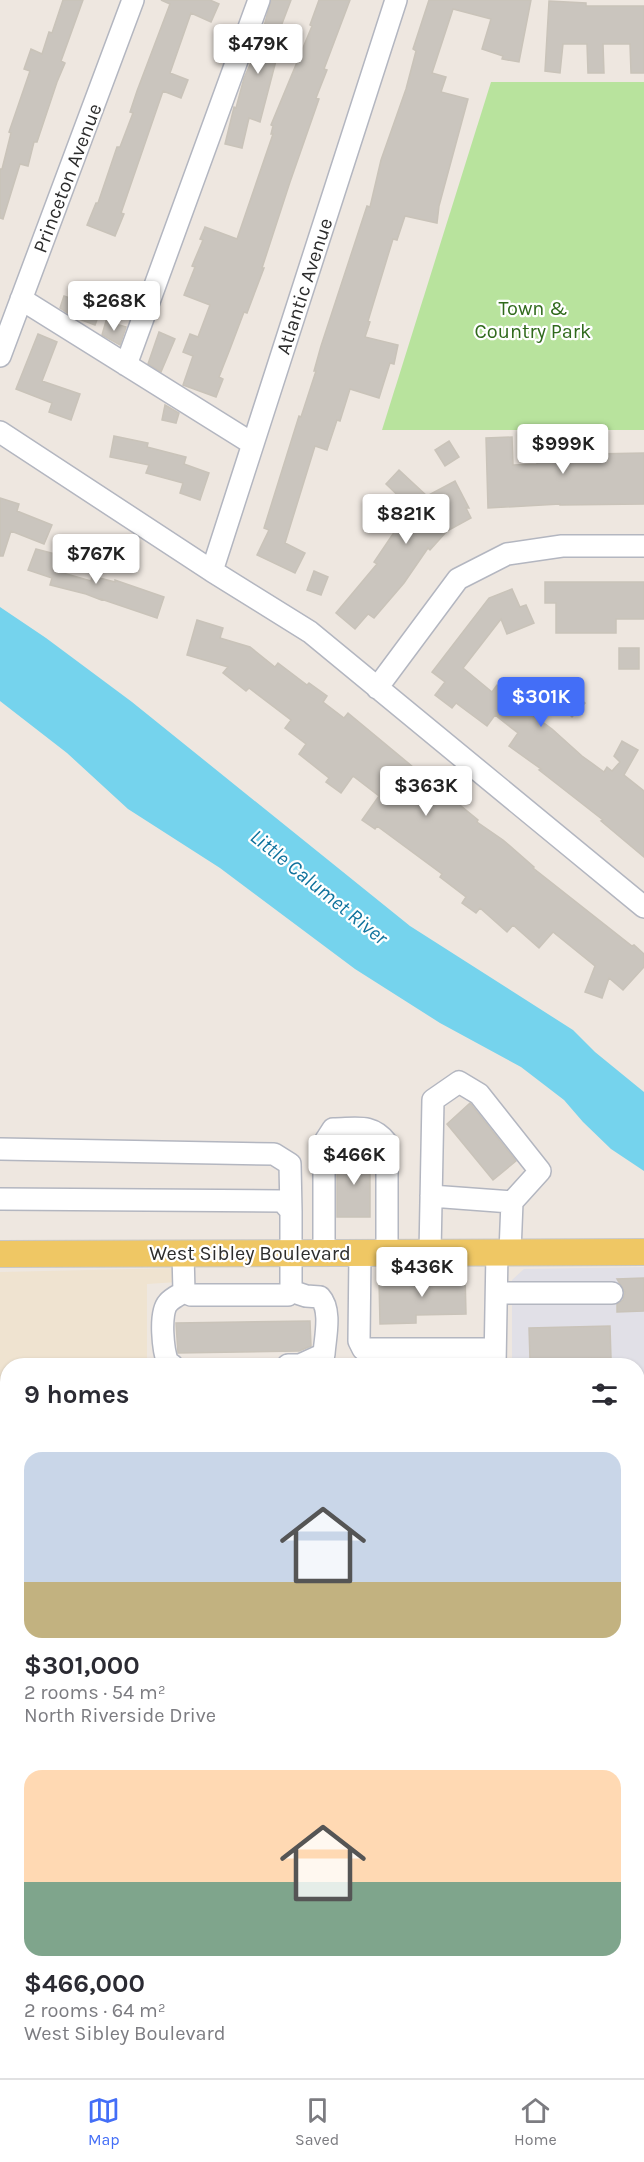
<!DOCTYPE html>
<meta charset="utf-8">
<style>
body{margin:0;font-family:Karla,sans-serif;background:#f2f2f3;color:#2b2b33;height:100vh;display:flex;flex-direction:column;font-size:22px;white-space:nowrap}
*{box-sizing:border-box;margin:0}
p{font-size:20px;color:#7c7c81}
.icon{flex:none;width:33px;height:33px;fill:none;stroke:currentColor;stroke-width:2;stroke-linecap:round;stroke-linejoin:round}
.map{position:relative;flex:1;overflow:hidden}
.panel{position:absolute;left:0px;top:1358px;width:645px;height:722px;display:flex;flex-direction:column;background:#fff;border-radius:24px 24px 0 0;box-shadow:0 2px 4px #0004}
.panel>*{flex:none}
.price{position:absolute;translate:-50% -51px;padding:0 14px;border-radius:6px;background:#fff;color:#222;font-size:20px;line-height:39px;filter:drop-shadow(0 2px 3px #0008)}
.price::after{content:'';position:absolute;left:50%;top:36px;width:18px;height:14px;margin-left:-9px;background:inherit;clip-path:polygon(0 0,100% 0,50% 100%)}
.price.on{background:#436ef7;color:#fff}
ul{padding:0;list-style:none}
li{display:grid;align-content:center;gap:12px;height:318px;padding:0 24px}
li span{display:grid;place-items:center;height:186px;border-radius:18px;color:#555}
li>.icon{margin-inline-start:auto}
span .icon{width:108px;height:108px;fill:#fffc;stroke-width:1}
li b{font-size:26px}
h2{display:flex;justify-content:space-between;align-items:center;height:72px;padding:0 24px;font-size:26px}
.dock{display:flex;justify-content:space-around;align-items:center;height:84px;border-top:2px solid #e1e1e2;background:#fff;font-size:16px;color:#7c7c81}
.dock a{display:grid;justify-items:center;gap:3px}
.dock .on{color:#436ef7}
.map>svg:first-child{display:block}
</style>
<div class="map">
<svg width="644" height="2078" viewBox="0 0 644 2078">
<rect width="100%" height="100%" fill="#eee7e0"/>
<path fill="#e1e0e7" d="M644 1267V1394H638V1365H512V1280L524 1269Z"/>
<path fill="#efe3d0" d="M178 1268V1282L147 1284V1365H8V1801H0V1272Z
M29 2072H262V2078H29Z"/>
<path fill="#b8e39d" d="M491 82H644V430H382Z"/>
<path fill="#75d3ed" d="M0 607 46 638 132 702 410 926 573 1030 595 1052 644 1092V1171L611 1149 583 1122 564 1100 521 1067 440 1023 355 969 220 868 128 809 67 753 0 701Z"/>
<path fill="#cac5be" stroke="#c9c3b9" stroke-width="1.5" d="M63 0H83L61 61 65 63 57 82 37 142H34L28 166 20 164 3 219 0 218V169H2L11 133 9 132 30 71 24 69 31 49 42 54 49 32 52 33Z
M161 0H210L219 4 211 22 191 13 170 73 188 80 181 98 163 91 121 213 124 214 115 236 87 225 96 203H98L117 147H120L133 113 130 112 137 91 170 4Z
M271 0H291L280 29 284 30 260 122 249 118 242 148 225 144 234 107 236 108 244 78 259 45Z
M319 0H350L324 69 327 70 316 98 319 99 290 182 262 268H264L247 313 244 312 230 349 219 377 223 379 216 397 183 385 193 356 183 352 190 334 198 337 210 305 184 295 195 267 192 266 203 240 200 239 205 227 237 239 273 134H271L273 126 271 125 312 26 310 25Z
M429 0H531L519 62 502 59 503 56 482 49 491 19 453 9 432 73 446 77 441 92 468 99 439 206 437 223 405 216 397 240 393 239 368 321 370 322 365 337 398 345 394 364 390 363 379 398 350 389 340 421 337 420 327 450 315 446 285 543 305 553 295 573 257 555 269 530 264 528 299 416 301 417 316 371H314L321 346 367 206 370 207 381 160 406 89 416 51 413 49Z
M549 1 586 3V6H644V73H631L630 44H603L604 73H588L587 44H563L560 73 545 71Z
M64 296 101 309 95 325 74 317 60 308Z
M106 321 126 327 120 345 102 335Z
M159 332 175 339 161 372 148 364Z
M38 334 57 342 42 381 80 394 71 420 49 412 52 403 16 389Z
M165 405 179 413 176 423 162 420Z
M114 436 148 443 147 447 186 457 184 464 209 473 200 500 180 493 183 483 146 473 149 465 110 457Z
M512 437 513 465 537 464V437H593L592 454 644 453V504L560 505V504L488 508 486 438Z
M449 441 459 457 445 466 435 450Z
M399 470 427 496 455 481 469 508H466L471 518 447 531 430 550 428 548 404 583 374 618 368 614 355 629 336 613 377 564 374 562 397 528 413 510 386 484Z
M0 498 19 504 17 511 52 525 44 544 11 531 3 556H0Z
M36 549 67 557 63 573 91 581 92 576 115 582V580L164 597 157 618 101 599V600L86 594 50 585 52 578 28 570Z
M314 571 328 577 321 595 307 590Z
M545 582H644V619H616V633H556V603H545Z
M512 589 520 607 526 605 534 623 507 634 501 619 463 668 492 692 497 685 518 701 523 694 536 703 529 712 552 729 582 756 604 772 607 767 612 771 620 762 614 756 622 741 638 750 624 775 644 791V857L601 821 603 820 539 770 541 769 509 746 518 733 495 715 487 726 456 703 452 708 435 695 445 682 432 672 489 598Z
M197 620 223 628 220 638 250 647 275 667 278 663 307 685 309 683 327 696 323 702 344 718 348 713 413 767 400 783 420 798 433 783 478 820 477 822 503 840 534 867 533 868 632 946 634 945 644 954V967L623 990 609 978 602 998 585 992 595 966 553 932 539 948 513 925 507 932 480 908 476 913 462 903 466 897 440 877 442 874 377 826 375 829 362 820 379 796 353 776 341 793 326 782 329 778 299 754 306 744 285 728 291 720 249 688 246 691 223 673 228 667 187 655Z
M619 648H639V669H619Z
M571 691 585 703 572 717 559 704Z
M470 1103 516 1161 493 1180 447 1124Z
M337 1156H370V1217H337Z
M465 1272 466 1314 416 1315V1323L380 1324 379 1281 442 1279V1273Z
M644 1278V1311L617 1312V1304L623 1300 625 1292 617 1279Z
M310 1321 311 1346 299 1351 178 1353 176 1323Z
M610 1326 611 1358 530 1360 529 1328Z"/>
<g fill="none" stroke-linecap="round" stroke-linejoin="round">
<g stroke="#b3b6c0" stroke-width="24">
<path id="minor" d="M21 299 253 444
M0 356 133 0
M126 365 259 0
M0 432 212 571 310 632 644 907
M212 571 396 0
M377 688 458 579 507 554 562 546H644
M0 1149 274 1154 290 1164 291 1211
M431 1196 512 1202
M0 1199 282 1201 291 1211V1291
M183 1253 184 1292 191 1295H288L291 1291 306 1296 320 1297C332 1310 325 1338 324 1354L300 1365H288
M324 1253V1143L333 1129C356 1129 372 1123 387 1143V1253
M360 1253 359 1341 363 1349H495
M430 1253 433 1100 459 1082 479 1094 540 1171 512 1202 510 1252
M497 1293H612
M172 1365 168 1363C163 1351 159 1313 168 1303 172 1298 179 1295 184 1292
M495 1365 497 1252
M638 1407H644
M0 1514H8
M0 1742 8 1743
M390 2078 391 2072
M637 2078 644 1998"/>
</g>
<g stroke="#c8c8c8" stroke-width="28">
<path id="major" d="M0 1254 644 1252"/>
</g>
<use href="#minor" stroke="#fff" stroke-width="21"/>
<use href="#major" stroke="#efc764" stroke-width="26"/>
</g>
<g text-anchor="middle" stroke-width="4.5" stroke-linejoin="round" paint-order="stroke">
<g font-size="20" fill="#2d2d2d" stroke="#fff">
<text transform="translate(67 178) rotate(-69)" y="7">Princeton Avenue</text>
<text transform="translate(304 286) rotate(-72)" y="7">Atlantic Avenue</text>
<text x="250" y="1260">West Sibley Boulevard</text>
</g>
<g font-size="20" fill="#306a1c" stroke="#fff">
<text x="533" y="315">Town &amp;<tspan x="533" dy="23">Country Park</tspan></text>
</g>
<g font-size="21" font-style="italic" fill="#10739d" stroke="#fff">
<text transform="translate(319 887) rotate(39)" y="7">Little Calumet River</text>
</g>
</g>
</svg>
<b class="price" style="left:258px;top:75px">$479K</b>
<b class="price" style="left:114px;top:332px">$268K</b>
<b class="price" style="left:563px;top:475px">$999K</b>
<b class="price" style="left:406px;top:545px">$821K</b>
<b class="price" style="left:96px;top:585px">$767K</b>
<b class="price on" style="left:541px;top:728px">$301K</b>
<b class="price" style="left:426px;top:817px">$363K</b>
<b class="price" style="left:354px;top:1186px">$466K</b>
<b class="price" style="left:422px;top:1298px">$436K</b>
<section class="panel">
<h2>9 homes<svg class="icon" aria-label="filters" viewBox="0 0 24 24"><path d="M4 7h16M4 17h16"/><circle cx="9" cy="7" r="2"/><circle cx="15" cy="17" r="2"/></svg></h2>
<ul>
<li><span style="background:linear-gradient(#c9d6e8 70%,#c2b280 0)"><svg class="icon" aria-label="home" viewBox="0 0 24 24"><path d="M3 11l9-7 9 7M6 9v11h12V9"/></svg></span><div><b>$301,000</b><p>2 rooms · 54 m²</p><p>North Riverside Drive</p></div></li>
<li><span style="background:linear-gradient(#ffd9b3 60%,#7fa58c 0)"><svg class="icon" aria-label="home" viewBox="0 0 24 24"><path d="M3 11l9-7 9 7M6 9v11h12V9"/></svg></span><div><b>$466,000</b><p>2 rooms · 64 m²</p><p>West Sibley Boulevard</p></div></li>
</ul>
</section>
</div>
<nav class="dock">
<a class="on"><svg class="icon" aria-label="map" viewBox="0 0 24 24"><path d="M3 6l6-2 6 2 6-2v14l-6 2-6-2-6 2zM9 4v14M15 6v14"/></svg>Map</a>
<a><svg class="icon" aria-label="saved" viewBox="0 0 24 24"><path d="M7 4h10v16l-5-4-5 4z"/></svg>Saved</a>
<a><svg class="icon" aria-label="home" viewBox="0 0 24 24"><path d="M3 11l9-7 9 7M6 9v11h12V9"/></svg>Home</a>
</nav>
